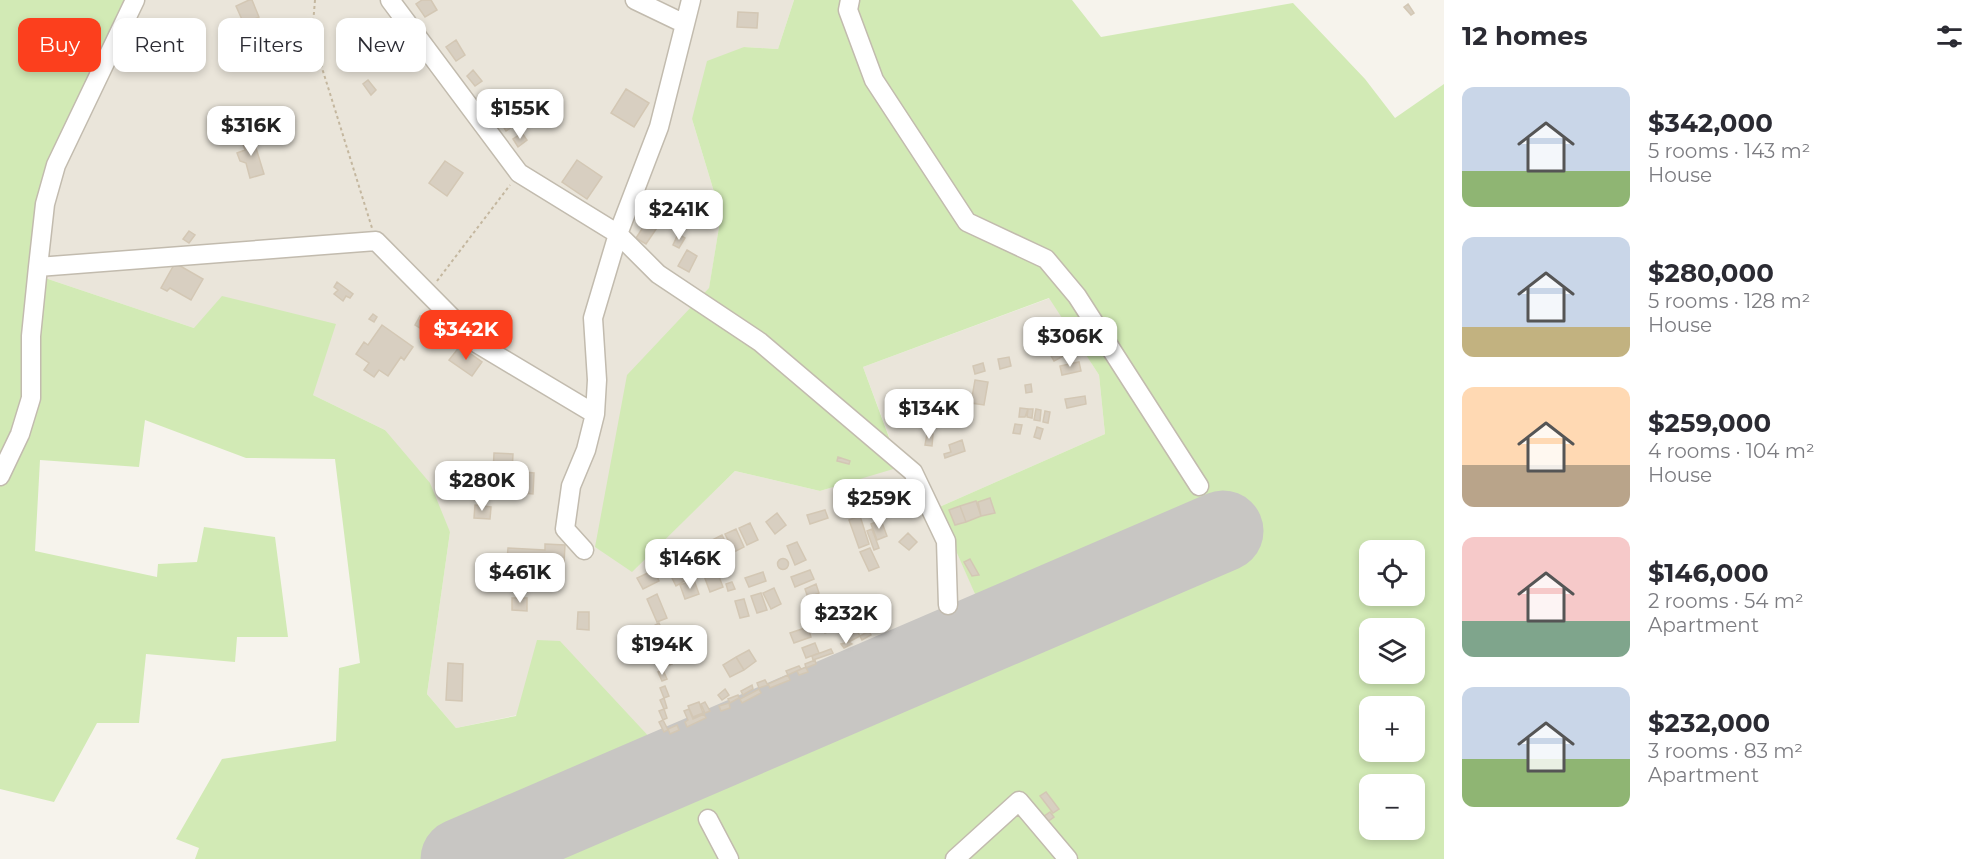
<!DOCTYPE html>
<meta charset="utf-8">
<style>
body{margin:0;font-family:Montserrat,sans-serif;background:#f7f7f7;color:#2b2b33;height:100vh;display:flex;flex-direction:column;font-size:22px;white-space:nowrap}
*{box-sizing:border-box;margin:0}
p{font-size:20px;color:#7c7c81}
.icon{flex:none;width:33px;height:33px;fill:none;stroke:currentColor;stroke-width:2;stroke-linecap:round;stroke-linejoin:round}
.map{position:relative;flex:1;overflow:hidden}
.sheet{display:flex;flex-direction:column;background:#fff;width:540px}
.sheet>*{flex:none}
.hud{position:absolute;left:18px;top:18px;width:570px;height:54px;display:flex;gap:12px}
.controls{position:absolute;left:1359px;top:540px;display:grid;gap:12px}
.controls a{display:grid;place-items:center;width:66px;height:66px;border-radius:12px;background:#fff;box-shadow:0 3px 9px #0003;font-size:30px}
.price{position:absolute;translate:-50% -51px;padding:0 14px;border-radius:12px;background:#fff;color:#222;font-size:20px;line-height:39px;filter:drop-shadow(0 2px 3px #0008)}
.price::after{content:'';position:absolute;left:50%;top:36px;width:18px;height:14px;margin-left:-9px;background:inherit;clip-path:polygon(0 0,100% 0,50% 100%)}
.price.selected{background:#fc3f1d;color:#fff}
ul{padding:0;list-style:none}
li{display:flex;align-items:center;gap:18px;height:150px;padding:0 18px}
li span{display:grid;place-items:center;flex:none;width:168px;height:120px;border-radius:12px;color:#555}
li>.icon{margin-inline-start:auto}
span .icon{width:72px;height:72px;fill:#fffc;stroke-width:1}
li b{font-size:26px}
h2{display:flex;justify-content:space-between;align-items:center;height:72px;padding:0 18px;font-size:26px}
.pill{padding:0 21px;border-radius:12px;background:#fff;box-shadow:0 3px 9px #0003;font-size:21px;line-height:54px}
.pill.selected{background:#fc3f1d;color:#fff}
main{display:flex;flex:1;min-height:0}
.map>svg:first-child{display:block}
</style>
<main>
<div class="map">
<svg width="1444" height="859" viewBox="0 0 1444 859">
<rect width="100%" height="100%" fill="#f6f3ec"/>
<path fill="#eae5da" d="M145 0H794L778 49 744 47 692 119 721 215 709 289 627 376 632 571 735 471 820 491 900 466 863 367 1050 298 1099 375 1105 434 937 508 979 602 654 742 609 696 456 728 427 694 450 532 385 430 313 395 194 328 45 278 49 212 75 141Z"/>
<path fill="#d2eab5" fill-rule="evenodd" d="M0 0H145L75 141 49 212 45 278 194 328 222 296 336 324 313 395 385 430 430 483 450 532 427 694 456 728 516 716 537 640 560 641 654 742 979 603 937 508 1105 434 1099 375 1049 298 863 367 900 467 820 491 735 471 632 572 595 547 627 375 709 288 721 215 692 119 707 61 744 47 778 49 794 0H1072L1101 37 1293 3 1365 79 1395 118 1444 84V859H195L199 848 176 839 222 759 336 741 339 668 360 663 335 459 246 458 145 420 139 467 40 460 35 551 157 577 158 564 197 562 204 527 275 537 288 637H237L235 662 146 654 139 723H97L54 802 0 789ZM1370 550H1414V596H1370ZM1370 628H1414V674H1370ZM1370 706H1414V752H1370ZM1370 784H1414V830H1370Z"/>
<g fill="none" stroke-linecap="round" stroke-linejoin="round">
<path stroke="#c8c6c3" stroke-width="81" d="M461 859 1223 531"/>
</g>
<path fill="#d8cfc1" stroke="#d3c7b4" stroke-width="1.5" d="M249 0H252L259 17 244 24 236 6Z
M422 0H431L437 10 425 17 416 4Z
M1408 4 1414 13 1411 15 1404 7Z
M738 12 758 13 757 28 737 27Z
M456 40 465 55 456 61 446 47Z
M309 47 311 64 285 68 283 51Z
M473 70 482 81 475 86 467 76Z
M368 80 376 90 371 95 363 84Z
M626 89 649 103 634 127 611 113Z
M509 110 518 123 506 131 497 117Z
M522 133 527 140 518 147 513 139Z
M252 135 264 174 250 178 246 163 240 161 237 153 245 150 241 139Z
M577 160 602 177 587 199 562 182Z
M445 161 463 173 447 196 429 183Z
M653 212 663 219 646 244 636 238Z
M189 231 195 235 189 243 183 239Z
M678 234 685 238 679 248 673 245Z
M687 250 697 256 689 272 678 266Z
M175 263 203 279 191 300 170 288 167 291 161 288Z
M337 282 353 294 350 298 346 296 343 301 334 294 338 290 334 287Z
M373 314 377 317 374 322 369 319Z
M420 316 428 320 423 330 415 325Z
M382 325 413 347 404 360 401 357 388 376 379 370 374 377 364 370 369 363 356 354 364 342 368 345Z
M1070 341 1075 350 1054 361 1049 352Z
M460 346 482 362 472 376 449 360Z
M1009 357 1011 366 1000 369 998 359Z
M1079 362 1081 371 1062 375 1060 366Z
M983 363 985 371 975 374 973 366Z
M975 380 988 382 984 405 971 403Z
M1031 384 1032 392 1026 393 1025 385Z
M1085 396 1086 404 1067 408 1065 399Z
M1020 408 1028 409 1025 417H1019Z
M1028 409H1033L1032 418 1027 417Z
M1036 409 1041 410 1040 421 1034 420Z
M1045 411 1050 412 1048 423 1043 422Z
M1015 424 1022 425 1020 434 1013 433Z
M1037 427 1043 429 1040 439 1034 437Z
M927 434H933L932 446 925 445Z
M962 440 965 451 945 458 944 454 951 452 949 445Z
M494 453 513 454 512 472H517L516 482H513L512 486 490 485V474H493Z
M838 457 850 461 849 464 837 461Z
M524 472 534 473 533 494 523 493Z
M990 498 995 513 981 516 978 502Z
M852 500 854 505 844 510 842 505Z
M976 501 981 516 966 522 960 506Z
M475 505 491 507 490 519 474 518Z
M960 506 966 522 955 525 949 510Z
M825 510 828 518 810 524 807 515Z
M777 513 786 525 775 534 766 522Z
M860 516 869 544 859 548 849 520Z
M881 520 887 536 877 540 871 524Z
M750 523 758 540 747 545 739 528Z
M736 529 744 547 734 552 725 534Z
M872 529 879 548 874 550 867 531Z
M908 533 917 542 909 550 899 542Z
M722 535 731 553 721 558 712 540Z
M797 542 806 560 795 565 787 546Z
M545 544 565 545 564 563 507 560 508 548 545 550Z
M706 545 714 561 704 566 695 551Z
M870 548 879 567 869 571 860 552Z
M777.5 564a5.5 5.5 0 1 1 11 0a5.5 5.5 0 1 1-11 0Z
M970 559 979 575 972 576 964 562Z
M678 563 686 580 676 586 667 568Z
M716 569 723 587 710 592 703 573Z
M553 570 564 571V578L553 577Z
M654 570 659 581 643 589 637 578Z
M691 570 693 577 686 579 684 572Z
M810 570 814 579 795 587 791 577Z
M763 572 766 581 749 587 745 578Z
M694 580 699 594 685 599 680 585Z
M732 582 735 589 728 591 726 584Z
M816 584 819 593 808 598 805 589Z
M774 588 781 604 771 609 763 593Z
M761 593 767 610 757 613 751 596Z
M657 594 667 618 657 622 647 599Z
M512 598H527V611L512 610Z
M744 599 749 616 740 618 735 601Z
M831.5 616a5.5 5.5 0 1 1 11 0a5.5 5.5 0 1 1-11 0Z
M578 612H589V630L577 629Z
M827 612 835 629 825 633 816 617Z
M871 615 875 623 866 628 861 621Z
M659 623 664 634 659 636 655 625Z
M808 627 811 637 794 643 790 633Z
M857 631 860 636 849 642 847 637Z
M869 631 871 635 862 640 860 636Z
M663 637 667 647 662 649 658 640Z
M849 642 852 644 844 648 841 644Z
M815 643 819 653 806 658 802 648Z
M695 646 697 652 685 655 683 649Z
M669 648 673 658 669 660 665 650Z
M831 649 833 653 813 660 812 656Z
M749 650 756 661 744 670 736 657Z
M736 657 744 670 730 677 723 665Z
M670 660 672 664 661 668 660 664Z
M815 660 816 664 806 668 805 664Z
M448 663 463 664 462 701 446 700Z
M799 666 801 669 788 675 786 671Z
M806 667 808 672 799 675 797 671Z
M663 670 667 679 662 681 658 672Z
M788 675 790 680 770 688 768 684Z
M765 680 768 685 759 688 757 683Z
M752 685 753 689 743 695 741 691Z
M665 686 669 696 664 698 660 688Z
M725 689 729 695 722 700 718 695Z
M759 689 761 693 742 703 740 699Z
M738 695 739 698 730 703 728 699Z
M664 698 667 708 664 709 660 700Z
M699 702 703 713 693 717 688 706Z
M705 702 710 711 705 713 701 704Z
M729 703 730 708 721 711 719 706Z
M664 709 667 718 663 720 659 711Z
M689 709 693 719 704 714 706 718 687 727 685 722 688 720 684 711Z
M663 720 668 730 664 732 659 722Z
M677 725 679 730 670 734 668 729Z
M1046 792 1059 809 1053 813 1040 796Z
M1050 812 1054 817 1043 825V817Z"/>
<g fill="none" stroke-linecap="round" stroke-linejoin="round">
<g stroke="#c2bbae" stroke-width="21">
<path id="minor" d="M390 0 519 173 618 234 658 274 760 342 913 472 946 541 948 605
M635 0 685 24 691 0
M850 0 848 10 874 80 967 222 1046 259 1077 296 1199 486
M38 267 376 241 478 344 595 414
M0 476 20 434 31 398V336L38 267 45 204 56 165 135 0
M584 550 565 529 571 486 586 450 595 414 597 380 593 318 618 234 659 127 685 24
M708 819 729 859
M955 859 1019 801 1068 859"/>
</g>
<path stroke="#c4b79f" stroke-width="2" stroke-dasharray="3 3" stroke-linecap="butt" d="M315 0 312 36 372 228
M437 281 510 185"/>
<use href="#minor" stroke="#fff" stroke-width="18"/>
</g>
</svg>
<div class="controls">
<a><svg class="icon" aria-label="locate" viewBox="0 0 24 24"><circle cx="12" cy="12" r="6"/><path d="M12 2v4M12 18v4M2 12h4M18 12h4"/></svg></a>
<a><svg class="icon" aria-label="layers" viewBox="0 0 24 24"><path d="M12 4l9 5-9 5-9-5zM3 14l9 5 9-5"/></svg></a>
<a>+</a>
<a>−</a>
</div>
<b class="price" style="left:520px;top:140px">$155K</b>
<b class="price" style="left:251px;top:157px">$316K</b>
<b class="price" style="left:679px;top:241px">$241K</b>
<b class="price selected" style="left:466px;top:361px">$342K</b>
<b class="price" style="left:1070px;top:368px">$306K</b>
<b class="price" style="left:929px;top:440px">$134K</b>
<b class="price" style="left:482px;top:512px">$280K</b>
<b class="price" style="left:879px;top:530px">$259K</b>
<b class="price" style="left:690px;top:590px">$146K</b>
<b class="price" style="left:520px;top:604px">$461K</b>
<b class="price" style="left:846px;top:645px">$232K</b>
<b class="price" style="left:662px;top:676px">$194K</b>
<div class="hud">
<a class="pill selected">Buy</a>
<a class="pill">Rent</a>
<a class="pill">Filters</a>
<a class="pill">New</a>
</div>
</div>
<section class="sheet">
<h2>12 homes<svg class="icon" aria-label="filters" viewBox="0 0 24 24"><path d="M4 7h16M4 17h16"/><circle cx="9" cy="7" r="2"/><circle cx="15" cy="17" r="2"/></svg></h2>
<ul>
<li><span style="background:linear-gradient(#c9d6e8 70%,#8fb573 0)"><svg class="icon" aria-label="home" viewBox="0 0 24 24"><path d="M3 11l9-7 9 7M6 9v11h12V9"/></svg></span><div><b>$342,000</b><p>5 rooms · 143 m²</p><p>House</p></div></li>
<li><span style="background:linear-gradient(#c9d6e8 75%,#c2b280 0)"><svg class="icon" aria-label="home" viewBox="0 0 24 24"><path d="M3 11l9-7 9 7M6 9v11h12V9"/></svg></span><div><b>$280,000</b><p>5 rooms · 128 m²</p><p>House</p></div></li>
<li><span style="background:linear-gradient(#ffd9b3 65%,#b9a48a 0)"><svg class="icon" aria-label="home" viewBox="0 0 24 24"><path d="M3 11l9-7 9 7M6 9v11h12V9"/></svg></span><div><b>$259,000</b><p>4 rooms · 104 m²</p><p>House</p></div></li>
<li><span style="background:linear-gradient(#f6c9c9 70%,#7fa58c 0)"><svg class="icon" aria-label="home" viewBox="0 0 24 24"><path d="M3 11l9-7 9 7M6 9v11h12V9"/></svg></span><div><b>$146,000</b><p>2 rooms · 54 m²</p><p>Apartment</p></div></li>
<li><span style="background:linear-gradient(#c9d6e8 60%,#8fb573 0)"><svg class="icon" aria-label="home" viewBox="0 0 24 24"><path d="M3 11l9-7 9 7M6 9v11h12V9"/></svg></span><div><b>$232,000</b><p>3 rooms · 83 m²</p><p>Apartment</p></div></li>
</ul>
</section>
</main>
